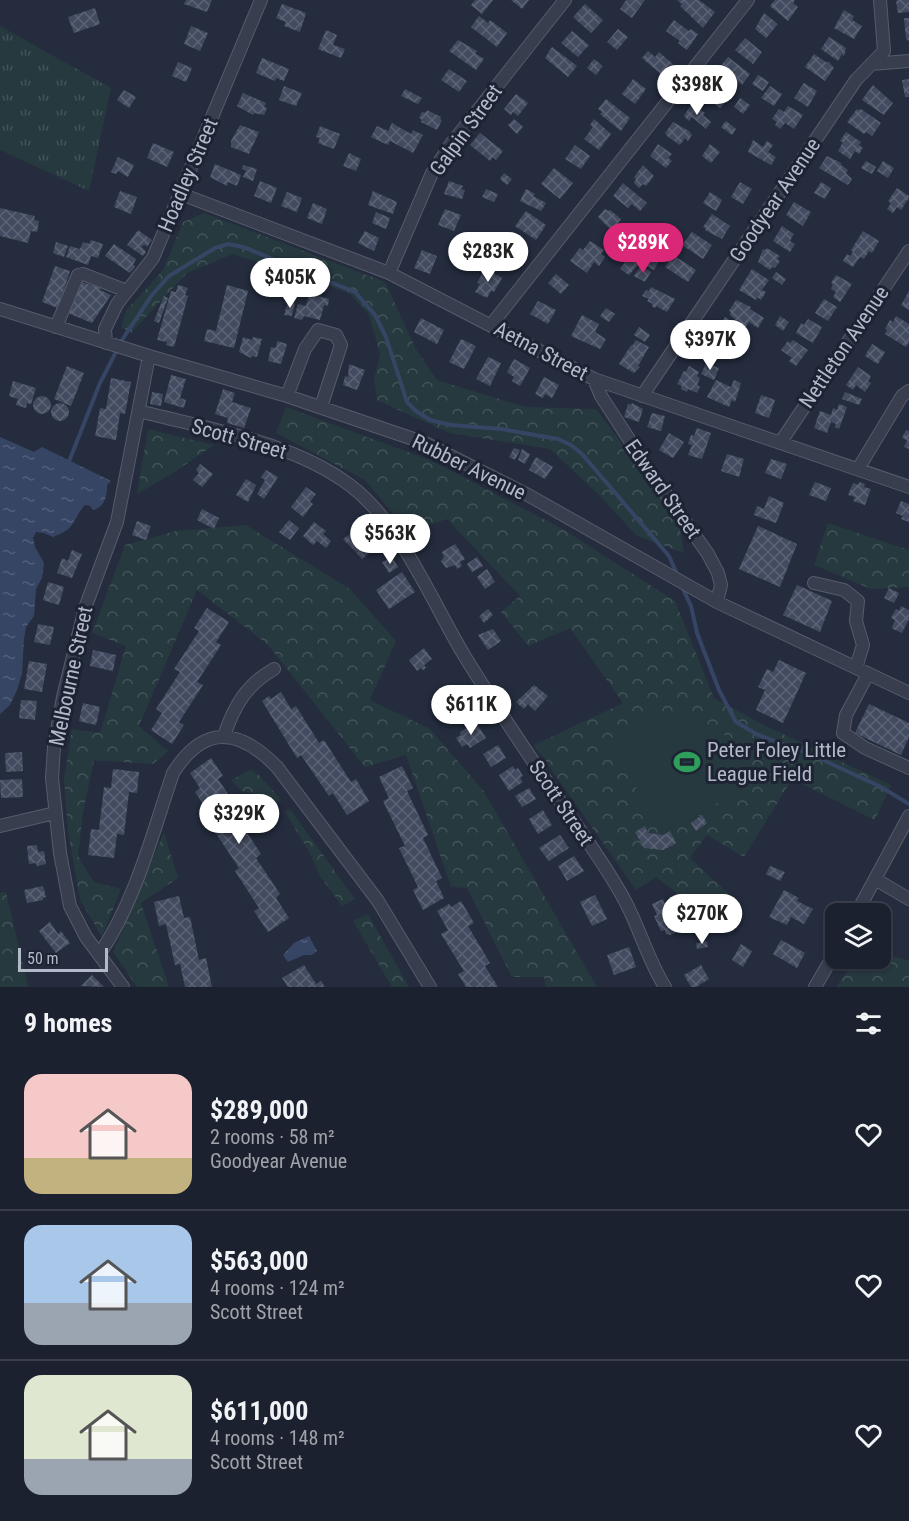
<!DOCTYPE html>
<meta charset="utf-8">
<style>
body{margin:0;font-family:"Roboto Condensed",sans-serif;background:#242936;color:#f1f3f6;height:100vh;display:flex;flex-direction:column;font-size:22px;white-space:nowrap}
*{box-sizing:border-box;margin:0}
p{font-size:20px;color:#a0a3aa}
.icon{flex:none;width:33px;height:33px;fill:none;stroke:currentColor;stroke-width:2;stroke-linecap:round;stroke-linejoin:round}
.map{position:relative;height:987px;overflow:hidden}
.details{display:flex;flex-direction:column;background:#1b212e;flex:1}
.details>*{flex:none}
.buttons{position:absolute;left:825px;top:903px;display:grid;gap:12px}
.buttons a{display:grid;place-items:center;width:66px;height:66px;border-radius:12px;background:#1b212e;box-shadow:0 2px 4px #0004,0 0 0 2px #393e4a;font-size:30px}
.scale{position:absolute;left:18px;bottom:15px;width:90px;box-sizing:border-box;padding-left:6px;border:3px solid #b3b9c9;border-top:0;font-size:16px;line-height:21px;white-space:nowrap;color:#b3b9c9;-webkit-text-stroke:4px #1d2333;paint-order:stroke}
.price{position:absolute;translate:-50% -51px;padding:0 14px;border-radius:21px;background:#fff;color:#222;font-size:20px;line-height:39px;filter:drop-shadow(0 2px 3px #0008)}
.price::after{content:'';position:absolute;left:50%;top:36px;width:18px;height:14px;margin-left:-9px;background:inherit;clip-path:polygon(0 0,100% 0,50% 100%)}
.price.active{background:#db2777;color:#fff}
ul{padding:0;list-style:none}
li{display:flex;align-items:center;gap:18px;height:150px;padding:0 24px}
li+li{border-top:2px solid #393e4a}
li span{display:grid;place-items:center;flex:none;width:168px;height:120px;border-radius:18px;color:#555}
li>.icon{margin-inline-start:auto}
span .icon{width:72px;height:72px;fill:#fffc;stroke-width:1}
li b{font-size:26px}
h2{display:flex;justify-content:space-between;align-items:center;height:72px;padding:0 24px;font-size:26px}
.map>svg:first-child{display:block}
</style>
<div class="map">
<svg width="909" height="987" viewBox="0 0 909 987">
<defs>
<pattern id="grass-tufts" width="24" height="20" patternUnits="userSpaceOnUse" patternTransform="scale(1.5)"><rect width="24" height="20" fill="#26393f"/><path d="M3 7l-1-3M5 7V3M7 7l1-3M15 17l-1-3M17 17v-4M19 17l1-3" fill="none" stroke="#435459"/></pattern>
<pattern id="forest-crowns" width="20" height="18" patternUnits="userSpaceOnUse" patternTransform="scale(1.5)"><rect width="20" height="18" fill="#26393f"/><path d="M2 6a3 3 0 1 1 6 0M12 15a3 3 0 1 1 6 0" fill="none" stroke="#435459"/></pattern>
<pattern id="water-ripples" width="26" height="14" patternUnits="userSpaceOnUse" patternTransform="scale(1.5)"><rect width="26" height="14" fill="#374565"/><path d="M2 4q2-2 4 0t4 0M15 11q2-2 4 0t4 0" fill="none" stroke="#525e7a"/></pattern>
<pattern id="building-cross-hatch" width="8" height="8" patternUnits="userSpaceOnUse" patternTransform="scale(1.5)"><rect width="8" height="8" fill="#434b60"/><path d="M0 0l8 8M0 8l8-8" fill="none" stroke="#5c6375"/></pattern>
</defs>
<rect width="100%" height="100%" fill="#242c3e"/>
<path fill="url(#grass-tufts)" d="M0 26 111 88 89 191 0 150Z"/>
<path fill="url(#forest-crowns)" d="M204 213 385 282 416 349 437 380 526 407 596 409 679 520 684 553 637 536 600 496 550 449 449 433 377 400 374 379 380 354 369 315 349 293 233 254 187 273 131 333 121 327 126 311 163 270 183 222Z
M286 407 430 460 561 528 675 601 714 698 766 726 891 785 875 820 792 779 744 857 707 835 690 858 740 904 730 935 656 877 636 890 534 745 623 703 570 628 528 646 501 612 520 596 447 519 409 532 365 480 276 433Z
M148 429 214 445 173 473 137 494Z
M828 523 909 550V587L871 589 814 565Z
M246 525 350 589 396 641 370 700 430 729 483 790 597 987H546L544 977H512L467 888 451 887 406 755 365 767 267 644 197 590 139 726 168 751 153 764 94 760 83 813 78 856 94 882 121 889 102 937 80 900 68 831 64 779 72 729 100 733 126 646 92 633 125 545 176 531Z
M250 770 259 775 281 800 259 811 253 794 242 791 231 780Z
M290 809 355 899 342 906 320 876 308 850 285 812Z
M164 832 178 878 141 903 169 987H137L113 952Z
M6 892 27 981 28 987H0V893Z
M368 914 409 987H392L353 921Z
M881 953 909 961V987H836L856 959 880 958Z"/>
<path fill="#26393f" d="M661 715 691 717 717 729 742 748 758 776 681 827 652 819 611 738 634 724Z"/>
<path fill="url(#water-ripples)" d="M0 437 34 452 42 447 111 481 107 485C107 496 105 507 93 510L90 506 85 505C77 512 76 523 67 530 63 533 57 535 53 537L44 533 36 532 33 538 35 547 44 563 42 578 36 589 34 616 26 627 24 639 22 674 17 690 10 705 0 714Z
M309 936 317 951 312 955H304L288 962 283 955 294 943Z"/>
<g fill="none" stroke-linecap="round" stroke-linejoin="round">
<path stroke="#374565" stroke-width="4" d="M120 343 152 295 169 276 215 248 228 244 243 247 355 292 375 315 386 337 407 402 416 411 430 420 451 425 501 429 558 439 571 445 582 454 669 556 677 574
M68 464 100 383 117 350
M682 587 691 606 697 633 719 690 736 722 758 735 808 753 881 787 909 804"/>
</g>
<path fill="url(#building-cross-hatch)" d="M186 0H212L207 12 184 4Z
M475 0H493L482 14 471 5Z
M511 0H529L522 9Z
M626 0H645L632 18 620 9Z
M677 0H699L715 12 703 28 680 6 682 4Z
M775 0H795L793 3 798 7 788 21 770 6Z
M899 0H909V12L898 13 896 1Z
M282 4 306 13 300 32 284 26 286 22 276 18Z
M585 4 603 20 591 33 573 17Z
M95 8 100 24 74 33 68 17Z
M844 10 854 16 852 20 862 26 854 39 834 28Z
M764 13 778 24 766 38 755 29Z
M479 16 488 23 490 20 507 33 497 47 471 27Z
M904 18H909V41L906 39Z
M674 20 689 31 691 29 698 34 687 50 678 43 680 41 666 31Z
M191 26 208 33 200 51 184 44Z
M618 29 628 37 617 50 607 42Z
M326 30 337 35 333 45 345 49 341 58 318 49Z
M572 31 589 45 578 57 561 43Z
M829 37 846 48 844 56 842 54 838 61 821 49Z
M745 38 762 52 753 64 735 50Z
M458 40 477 51 475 53 484 59 476 70 449 51Z
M552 47 577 66 568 77 545 58Z
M648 51 655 57 659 52 673 64 663 76 642 58Z
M814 54 826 62H829L834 68 825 81 805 67Z
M728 57 750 74 742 85 739 82 736 85 728 79 731 76 720 67Z
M262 58 289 69 284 81 276 78 275 81 256 73Z
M594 59 603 66 596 75 587 68Z
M178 62 192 68 186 82 172 76Z
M449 69 467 81 459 92 441 80Z
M758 75 769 82 763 91 752 84Z
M633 79 646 89 635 104 622 94Z
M909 79V97H905L902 80Z
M711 80 720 87 718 89 723 92 721 95 727 100 720 108 711 101 712 98 709 96 706 99 700 94Z
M804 83 817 91 808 107 794 98Z
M873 85 893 103 884 115 862 100Z
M284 86 302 93 296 106 279 100Z
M770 86 782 94 774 106 761 98Z
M405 89 422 98 418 104 401 96Z
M124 90 136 97 129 108 117 100Z
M243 93 266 103 264 107 267 108 264 115 254 113 253 115 237 106Z
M516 94 528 103 518 116 513 112 511 115 504 109Z
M740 98 750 105 743 114 734 107Z
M606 99 630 118 621 131 600 114 602 112 598 109Z
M692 103 705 113 703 115 711 122 706 129 692 117 689 121 684 116Z
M788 106 803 115 794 129 785 123 780 129 775 125 777 122 772 119 779 109 784 112Z
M857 109 859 110 861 109 881 123 872 136 866 132 864 134 847 122Z
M427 110 441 117 440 119 442 120 437 130 421 122 422 120 419 118 422 112 425 113Z
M514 119 523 127 517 134 508 125Z
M594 119 611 134 599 150 584 139 593 127 590 125Z
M726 121 736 129 732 135 721 127Z
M673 122 689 131 692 135 688 141 685 138 680 145 668 137 665 133Z
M392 123 411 134 413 130 423 135 413 153 390 141 388 145 371 137 377 126 388 131Z
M240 125 259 132 249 154 231 147V141Z
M320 126 340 134 334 149 318 143 320 138 316 137Z
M846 132 861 142 859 145 863 148 859 154 855 151 850 159 838 151 843 142 840 141Z
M480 133 503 151 496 160 493 157 490 161 470 145Z
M753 140 763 147 767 141 773 145 768 152 776 157 771 165 748 152Z
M153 143 174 152 167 167 147 158Z
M658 144 672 154 668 158 672 161 666 168 650 156Z
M710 144 720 152 711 163 702 156Z
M575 145 590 156 581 169 565 159Z
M349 153 361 159 356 171 343 166Z
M827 156 841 163V165L848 170 846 173 852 179 848 185 819 168Z
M118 157 134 165 128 177 118 171 116 174 111 172Z
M866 161 876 167 872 174 861 168Z
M883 161 894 168 888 178 877 171Z
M215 164 241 175 237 186 228 182 227 186 210 177Z
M243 165 257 169 253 181 243 177 246 171 242 169Z
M643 165 654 176 646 186 643 184 639 188 634 183 636 179 634 177Z
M554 168 573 183 560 199 541 184Z
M504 173 512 179 507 185 500 179Z
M260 181 277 188 271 203 254 196Z
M449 181 463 186 461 189 465 190 462 199 444 194Z
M740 182 752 189 743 204 731 197Z
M821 182 831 188 825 199 814 193Z
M623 183 647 203 640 211 632 204 628 208 613 196Z
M897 188 909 196V198L901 210 897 207 893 213 887 209 891 203 888 201Z
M486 189 498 194 494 202 482 197Z
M526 189 535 194 533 196 546 203 541 211 520 201Z
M120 191 137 197 131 214 114 207Z
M373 191 397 202 393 214 368 205Z
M287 192 302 198 297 212 281 206Z
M710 192 722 200 716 211 703 203Z
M794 202 811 212 803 226 786 215Z
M313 203 327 209 322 224 307 218Z
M0 208 35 216 34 220 39 221 37 232 31 231 28 243 0 236Z
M445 209 461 215 454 231 438 225Z
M605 209 608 211 610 210 621 219 612 231 598 217Z
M526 211 546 225 536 240 515 226Z
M376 212 390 218 386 229 372 223Z
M712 214 730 226 722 239 705 230 706 229 703 227Z
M782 226 794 234 790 241 795 244 790 252 773 241Z
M665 229 674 235 667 245 658 239Z
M138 230 152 240 147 247 145 245 141 246 146 252 143 256 127 245Z
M365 231 379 238 374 251 358 243Z
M863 231 879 241 872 253 869 251 864 259 860 257 853 267 843 261 847 254 850 256 853 252 851 250Z
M692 232 712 245 703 259 682 245Z
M500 233 517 241 509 257 492 248Z
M648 233 656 239 648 249 640 243Z
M91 240 103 244 98 258 91 256 88 265 66 257 70 246 80 249 83 242 89 244Z
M590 241 604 250 601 254 605 257 599 266 594 262 587 273 570 261 580 248 583 250Z
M56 242 68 246 64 257 53 253Z
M469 242 489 253 482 264 463 254Z
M114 244 136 259 133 265 135 267 130 273 105 256Z
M767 248 780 256 777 259 780 261 775 268 772 267 770 270 758 262 763 249 765 250Z
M422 250 437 256 430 274 414 268Z
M649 253 660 259 654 270 642 264Z
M673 255 696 270 688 282 665 267Z
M630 256 640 263 629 275 620 269Z
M641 265 651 272 645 282 634 276Z
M55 266 70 271 58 308 42 302Z
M485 268 502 278 494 292 491 291 487 298 475 292 480 284 477 283Z
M752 269 769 280 762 290 766 292 761 300 757 297 756 300 739 290Z
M776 272 786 279 782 285 772 278Z
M556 274 569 285 561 294 548 283Z
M836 275 852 284 840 302 833 297 836 292 831 289 833 284 831 283Z
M81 282 101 288 100 290 111 295 92 323 68 313Z
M178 285 188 288 185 295 188 296 174 347 166 345 167 342 157 340 171 291 176 292Z
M227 285 248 291 234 348 204 341 207 329 216 331Z
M651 287 675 299 667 312 656 306 655 308 652 306 653 304 647 301 649 299 642 296 646 290 649 291Z
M909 291V310L901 305Z
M309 294 329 299 328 306 324 305 320 320 304 316 302 320 294 318 298 304 306 306Z
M164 296 168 298 159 323 154 321Z
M824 299 837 307 828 321 815 313Z
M736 300 751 307 750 309 764 318 758 328 749 322 745 328 730 315 731 312 729 311Z
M288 301 295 303 292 316 284 315Z
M538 301 556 310 548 324 530 314Z
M606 308 615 314 609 322 600 316Z
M582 315 599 324 595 332 606 339 600 349 571 336Z
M780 316 789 322 783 331 775 325Z
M896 316 909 324V342L906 347 885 334 887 330 885 329 890 320 893 322Z
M725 317 735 324 728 336 718 329Z
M421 318 444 330 437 344 414 332Z
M808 319 822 327 813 343 796 333 801 323 804 325Z
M639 327 650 335 645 342 634 335Z
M705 331 718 339 717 341 724 345 715 360 695 348Z
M243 337 252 340 253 337 262 339 257 357 252 356 251 358 239 352Z
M461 339 476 346 464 369 449 362Z
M636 340 649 347 638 366 640 367 634 373 619 364 631 345 632 346Z
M793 340 808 350 796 366 789 361 792 358 781 350 788 341 790 343Z
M277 341 287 344 281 364 268 361 271 347 276 348Z
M731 341 740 348 734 356 725 349Z
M872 344 885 352 878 364 865 356Z
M488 357 501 363 490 386 476 379Z
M514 359 530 368 520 386 512 381 514 377 507 372Z
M706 363 719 368 714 380 701 374Z
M349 364 365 370 357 390 343 385 345 376 348 377Z
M67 366 84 373 71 406 54 399Z
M689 366 699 372 697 376 700 378 697 385 700 387 697 393 688 389 687 392 681 389 682 386 677 384 684 371 686 372Z
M858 367 871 376 868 381 871 383 865 392 856 385 853 390 846 385Z
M171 375 186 379 180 398 186 400 184 408 164 402Z
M544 377 559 385 552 398 545 394 543 398 535 394Z
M111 378 131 382 125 414 120 413 116 440 95 436 100 408 106 409Z
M716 380 731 387 734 380 741 383 735 402 732 400 729 407 707 397Z
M13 381 36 388 31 404 27 403 26 408 16 405 18 399 9 396Z
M223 389 235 393 232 402 251 408 244 428 227 423 228 418 215 414Z
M152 392 163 394 161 406 150 404Z
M845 392 862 399 859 405 842 399Z
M761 395 775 400 769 418 755 413Z
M33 405a9 9 0 1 1 18 0a9 9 0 1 1-18 0Z
M51 412a9 9 0 1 1 18 0a9 9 0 1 1-18 0Z
M632 403 643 409 639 422 624 417 628 404 631 405Z
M839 404 847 407 839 429 835 427 836 424 831 422 827 433 814 428 820 411 831 415 833 408 837 410Z
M652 413 665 416 661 431 647 427Z
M697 428 711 433 702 459 688 455 692 445 688 444 691 435 694 436Z
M906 430 909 431V449L904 447 907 440 902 438Z
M669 433 684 442 673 458 659 450Z
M514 448 520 450 515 460 509 457Z
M522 449 530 454 525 464 518 460Z
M727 454 744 459 739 477 721 471Z
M536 457 553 467 545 479 529 470Z
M771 459 787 464 781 479 765 473Z
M200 464 213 474 202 487 193 480 199 473 196 470Z
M266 470 278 477 264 499 257 494 265 480 261 477Z
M246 479 256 485 248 502 236 495Z
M815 482 831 488 826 501 809 495Z
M859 482 865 484 864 487 871 489 865 505 853 501 855 497 848 495 853 483 858 485Z
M306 487 316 494 310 502 313 504 303 517 291 507Z
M769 496 784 503 776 523 754 515 757 506 764 509Z
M901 501 909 504V522L901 519 903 516 896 513Z
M202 509 219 518 214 529 197 520Z
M289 520 299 528 290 540 279 532Z
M137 521 151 526 146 540 132 535Z
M314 522 326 531 323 534 331 541 326 548 317 541 313 545 303 536Z
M758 526 797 544 780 587 739 569Z
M358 528 374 549 362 559 343 539Z
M455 544 465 559 460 562 462 566 457 569 455 565 446 568 441 561 444 557 442 552Z
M72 550 82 554 72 578 57 573 62 558 68 561Z
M392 557 398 567 389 573 382 562Z
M477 557 483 566 472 572 467 564Z
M487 569 495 582 485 589 477 577Z
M402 572 415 592 389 609 376 590Z
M48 582 64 587 59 605 43 600Z
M797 585 832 601 820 632 783 615Z
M889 588 899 593 894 603 884 598Z
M901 606 909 610V619L902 633 893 629 892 627 895 620 891 618 896 609 899 611Z
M207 608 229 622 216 642 221 645 197 682 203 685 179 722 184 725 172 744 151 730 162 713 156 709 180 672 174 669 199 631 194 628Z
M488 609 493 615 484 623 479 616Z
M38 624 54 627 50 645 34 642Z
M493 629 501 641 488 650 478 635Z
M424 648 432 659 424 665 426 668 423 670 421 668 417 671 409 660Z
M93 650 116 655 113 671 90 666Z
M779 660 806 673 783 723 756 710 765 690 758 687 767 669 773 672Z
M29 661 47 664 42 692 24 689Z
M534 685 548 696 535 711 528 704 524 709 516 702Z
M281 692 291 709 296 706 319 743 324 740 351 782 356 779 369 801 347 815 333 793 329 796 301 755 297 758 262 701 269 696 271 699Z
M21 700 37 701 35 720 19 718Z
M461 700 470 715 454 724 445 710Z
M83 703 100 707 96 725 79 721Z
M869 704 909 723V737L901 755 855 733Z
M476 722 486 738 470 748 467 744 462 747 456 738 461 735 460 732Z
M498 745 506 758 491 767 483 754Z
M22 752 23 771 6 772 5 753Z
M211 758 223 776 218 779 242 815 237 818 261 854 256 858 280 894 276 898 289 918 268 932 254 911 259 908 235 871 239 868 215 832 220 829 195 792 200 788 190 773Z
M402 766 413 788 407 791 428 835 423 838 442 878 436 881 444 898 423 910 413 890 418 887 399 848 405 846 383 801 389 798 379 777Z
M513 766 515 770 518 768 523 776 520 778 523 782 509 791 499 775Z
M113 769 139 772 137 793 129 792 124 835 117 834 114 858 88 855 91 829 99 830 104 787 111 788Z
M22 779 23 797 1 798 0 780Z
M529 788 536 799 522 807 515 796Z
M543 810 552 825 538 834 529 819Z
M702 815 707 823 696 831 691 823Z
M645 826 648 833 664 835 670 831 676 843 663 850 644 848 635 832Z
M560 835 569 848 549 861 539 848Z
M37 845 38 852 44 851 46 864 37 866 36 863 29 864 27 846Z
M574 856 584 871 567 881 558 866Z
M770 866 785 872 780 881 766 874Z
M43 886 46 897 43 898V900L27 903 24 890Z
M784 890 799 898 797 901 813 909 804 924 791 917 787 925 769 917Z
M595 895 607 919 592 926 580 902Z
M179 896 184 918 190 917 199 960 206 958 212 987H185L180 964 175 965 166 924 159 926 154 902Z
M663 899 668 911 672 909 679 926 675 928 677 932 670 935 666 934 665 930 661 931 654 916 657 915 652 904Z
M461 901 474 923 468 926 490 963 485 966 498 987H466L458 974 464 971 441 934 448 930 437 911 449 904 451 907Z
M50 922 58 934 61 931 70 943 56 953 39 931Z
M781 940 805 953 797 968 773 954Z
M707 941 708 947 697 949 696 943Z
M741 944 752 951 743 967 732 960Z
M629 947 636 967 614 975 607 955Z
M304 965 316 984 321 981 325 987H288L282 978Z
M701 965 709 979 696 987H691L684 975Z
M92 975 104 987 81 986Z"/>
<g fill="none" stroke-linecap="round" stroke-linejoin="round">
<g stroke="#565c6c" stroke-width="14">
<path id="minor" d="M871 64 909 61
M181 194 389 273 594 379 909 487
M389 273 432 173 451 144 565 0
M0 309 149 356 287 396 425 443 528 495 717 602 909 693
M491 325 748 0
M56 327 78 275 83 274 127 291
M106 343 105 329 117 304 153 258 261 0
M594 379 601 396 647 467 708 554 718 573 721 585 717 602
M287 396 305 349 318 330 336 335 341 345 321 407
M642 396 856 80 884 51 880 0
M139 411C208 429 293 442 351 486 401 524 432 602 464 655 496 708 531 758 566 810 586 839 608 869 625 901 640 929 648 960 665 987
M780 443 909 251
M858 469 902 396 909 391
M814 583 844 590 858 601 856 621 863 645 856 668
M868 674 846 715 843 733 865 748 909 768
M224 736C234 706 246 685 274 669
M0 826 55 813
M875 879 909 899
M856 914 909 816
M99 955C136 900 152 835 173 773 204 724 239 728 277 767L378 901 430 987
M123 987 86 937 70 906 60 853 52 778 54 747 63 697 85 608 117 522 149 356
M815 987 836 951"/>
</g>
<use href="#minor" stroke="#383e4e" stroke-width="12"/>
</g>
<defs>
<g id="stadium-bare" transform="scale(2.07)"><path d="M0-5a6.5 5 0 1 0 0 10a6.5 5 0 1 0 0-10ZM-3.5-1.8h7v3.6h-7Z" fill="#2e9e5b" stroke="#1d2333" stroke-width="2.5" paint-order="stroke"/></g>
</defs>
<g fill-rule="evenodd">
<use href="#stadium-bare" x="687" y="762"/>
</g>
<g text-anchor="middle" stroke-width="6" stroke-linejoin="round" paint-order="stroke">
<g font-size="21" fill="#b3b9c9" stroke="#1d2333">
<text transform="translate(466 130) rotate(-54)" y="7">Galpin Street</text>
<text transform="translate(188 175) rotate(-67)" y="7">Hoadley Street</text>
<text transform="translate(775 200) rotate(-56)" y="7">Goodyear Avenue</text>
<text transform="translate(844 347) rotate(-56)" y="7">Nettleton Avenue</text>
<text transform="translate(541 351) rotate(28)" y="7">Aetna Street</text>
<text transform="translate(239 439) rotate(16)" y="7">Scott Street</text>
<text transform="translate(469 467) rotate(26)" y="7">Rubber Avenue</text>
<text transform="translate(663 489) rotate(55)" y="7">Edward Street</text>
<text transform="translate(71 676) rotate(-78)" y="7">Melbourne Street</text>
<text transform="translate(561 803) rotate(56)" y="7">Scott Street</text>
</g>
<g font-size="21" fill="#b3b9c9" stroke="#1d2333" text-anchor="start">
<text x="707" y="757">Peter Foley Little<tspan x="707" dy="24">League Field</tspan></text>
</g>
</g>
</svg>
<div class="buttons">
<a><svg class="icon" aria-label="layers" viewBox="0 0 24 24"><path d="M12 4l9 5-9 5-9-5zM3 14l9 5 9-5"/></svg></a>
</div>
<div class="scale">50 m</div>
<b class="price" style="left:697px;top:116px">$398K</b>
<b class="price active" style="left:643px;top:274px">$289K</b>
<b class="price" style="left:488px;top:283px">$283K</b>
<b class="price" style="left:290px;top:309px">$405K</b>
<b class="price" style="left:710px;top:371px">$397K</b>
<b class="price" style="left:390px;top:565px">$563K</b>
<b class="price" style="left:471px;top:736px">$611K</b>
<b class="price" style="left:239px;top:845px">$329K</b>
<b class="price" style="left:702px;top:945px">$270K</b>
</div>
<section class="details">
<h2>9 homes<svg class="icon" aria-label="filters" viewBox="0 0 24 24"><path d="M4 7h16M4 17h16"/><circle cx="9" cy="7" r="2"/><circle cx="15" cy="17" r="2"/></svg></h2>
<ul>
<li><span style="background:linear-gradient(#f6c9c9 70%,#c2b280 0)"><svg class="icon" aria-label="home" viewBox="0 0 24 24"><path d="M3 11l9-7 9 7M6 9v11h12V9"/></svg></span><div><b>$289,000</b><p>2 rooms · 58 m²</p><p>Goodyear Avenue</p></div><svg class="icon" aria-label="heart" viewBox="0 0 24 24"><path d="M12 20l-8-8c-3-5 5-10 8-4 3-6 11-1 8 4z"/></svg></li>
<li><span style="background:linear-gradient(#a9c7e8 65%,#9aa5b1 0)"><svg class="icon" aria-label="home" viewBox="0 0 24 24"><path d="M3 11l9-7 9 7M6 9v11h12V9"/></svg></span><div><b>$563,000</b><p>4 rooms · 124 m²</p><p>Scott Street</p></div><svg class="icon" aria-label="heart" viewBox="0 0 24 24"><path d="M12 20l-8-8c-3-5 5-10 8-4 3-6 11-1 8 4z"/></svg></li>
<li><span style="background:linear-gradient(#dfe7d0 70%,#9aa5b1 0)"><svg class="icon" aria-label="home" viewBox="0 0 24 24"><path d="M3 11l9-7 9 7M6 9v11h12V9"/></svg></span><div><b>$611,000</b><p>4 rooms · 148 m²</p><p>Scott Street</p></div><svg class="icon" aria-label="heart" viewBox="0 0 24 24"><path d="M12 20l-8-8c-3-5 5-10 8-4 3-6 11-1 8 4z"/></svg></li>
</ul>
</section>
